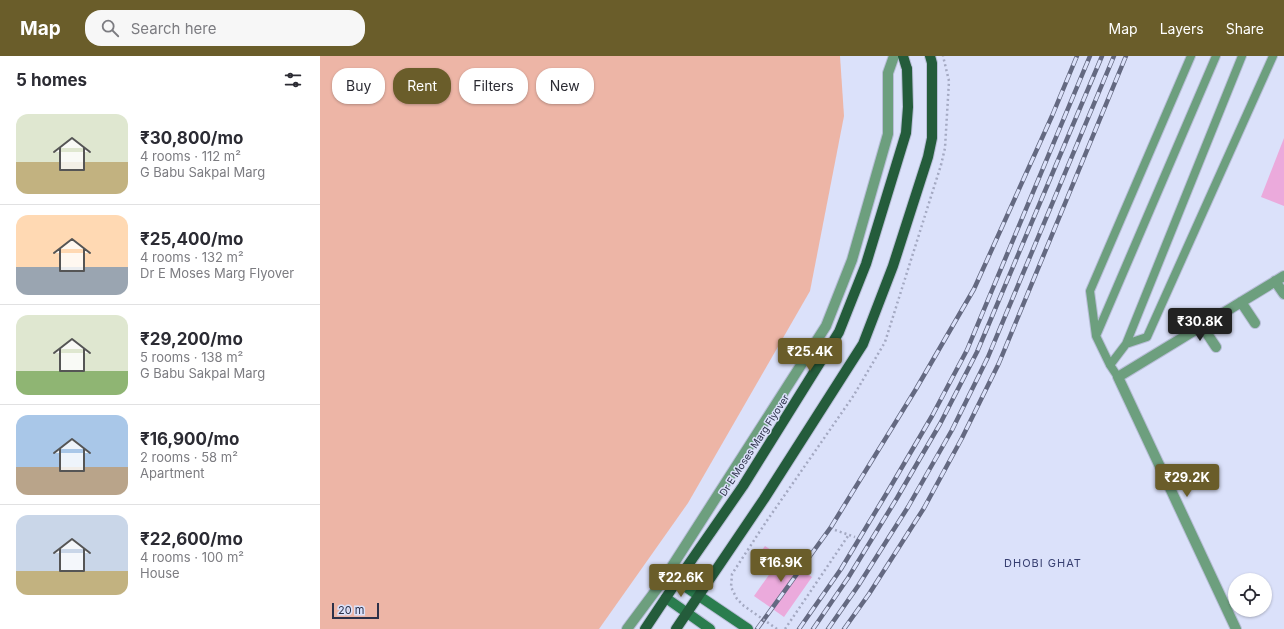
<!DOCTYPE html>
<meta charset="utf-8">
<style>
body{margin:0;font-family:Inter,sans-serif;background:#f7f7f7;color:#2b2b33;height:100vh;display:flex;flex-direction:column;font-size:15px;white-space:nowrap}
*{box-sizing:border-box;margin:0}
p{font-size:13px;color:#7c7c81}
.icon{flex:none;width:22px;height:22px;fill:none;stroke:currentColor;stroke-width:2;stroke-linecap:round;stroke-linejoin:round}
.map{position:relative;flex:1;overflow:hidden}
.panel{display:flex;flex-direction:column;background:#fff;width:320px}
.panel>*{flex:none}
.guide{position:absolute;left:12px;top:12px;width:380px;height:36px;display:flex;gap:8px}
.buttons{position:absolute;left:908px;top:517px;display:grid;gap:8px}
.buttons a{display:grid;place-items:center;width:44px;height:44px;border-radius:50%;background:#fff;box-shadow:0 1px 3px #0004;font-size:20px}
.scale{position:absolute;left:12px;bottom:10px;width:47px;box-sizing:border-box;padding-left:4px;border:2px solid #2d3149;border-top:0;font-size:11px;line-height:14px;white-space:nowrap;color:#2d3149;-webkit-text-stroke:3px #dbe1fa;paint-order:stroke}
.price{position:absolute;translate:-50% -34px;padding:0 9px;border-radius:4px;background:#6a5d2a;color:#fff;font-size:13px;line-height:26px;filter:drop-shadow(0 1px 2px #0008)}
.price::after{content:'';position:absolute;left:50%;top:24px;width:12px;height:9px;margin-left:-6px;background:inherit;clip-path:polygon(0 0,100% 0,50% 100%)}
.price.selected{background:#222;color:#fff}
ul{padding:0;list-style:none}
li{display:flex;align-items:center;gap:12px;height:100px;padding:0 16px}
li+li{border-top:1px solid #e1e1e2}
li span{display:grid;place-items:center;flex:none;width:112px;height:80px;border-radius:12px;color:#555}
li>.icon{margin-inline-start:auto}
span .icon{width:48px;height:48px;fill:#fffc;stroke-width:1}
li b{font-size:17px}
h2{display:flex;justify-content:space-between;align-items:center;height:48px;padding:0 16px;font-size:17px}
.tag{padding:0 14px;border-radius:16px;background:#fff;box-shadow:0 1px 3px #0004;font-size:14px;line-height:36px}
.tag.selected{background:#6a5d2a;color:#fff}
header{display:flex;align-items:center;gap:24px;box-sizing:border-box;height:56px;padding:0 20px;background:#6a5d2a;color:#fff}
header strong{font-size:19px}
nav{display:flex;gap:22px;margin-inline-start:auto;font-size:14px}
.search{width:280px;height:36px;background:#f7f7f7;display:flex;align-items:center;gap:10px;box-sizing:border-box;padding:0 14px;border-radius:16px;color:#7c7c81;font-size:15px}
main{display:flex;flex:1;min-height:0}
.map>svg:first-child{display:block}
</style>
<header>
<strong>Map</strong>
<div class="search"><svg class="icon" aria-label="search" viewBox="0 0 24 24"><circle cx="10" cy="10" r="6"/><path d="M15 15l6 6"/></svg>Search here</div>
<nav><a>Map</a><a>Layers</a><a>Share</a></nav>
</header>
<main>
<section class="panel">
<h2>5 homes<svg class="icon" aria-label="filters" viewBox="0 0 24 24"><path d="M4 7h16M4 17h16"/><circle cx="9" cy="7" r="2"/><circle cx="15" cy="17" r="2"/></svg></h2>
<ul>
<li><span style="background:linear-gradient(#dfe7d0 60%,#c2b280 0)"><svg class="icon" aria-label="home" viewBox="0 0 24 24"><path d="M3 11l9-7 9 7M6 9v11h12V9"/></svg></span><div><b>₹30,800/mo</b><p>4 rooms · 112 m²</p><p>G Babu Sakpal Marg</p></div></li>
<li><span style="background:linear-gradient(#ffd9b3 65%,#9aa5b1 0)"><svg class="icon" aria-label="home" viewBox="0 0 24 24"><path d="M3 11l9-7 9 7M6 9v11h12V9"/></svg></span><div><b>₹25,400/mo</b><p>4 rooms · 132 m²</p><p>Dr E Moses Marg Flyover</p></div></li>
<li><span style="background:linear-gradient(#dfe7d0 70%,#8fb573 0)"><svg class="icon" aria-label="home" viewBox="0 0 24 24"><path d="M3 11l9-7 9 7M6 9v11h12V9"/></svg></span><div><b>₹29,200/mo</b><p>5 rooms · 138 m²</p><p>G Babu Sakpal Marg</p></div></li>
<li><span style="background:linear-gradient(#a9c7e8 65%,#b9a48a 0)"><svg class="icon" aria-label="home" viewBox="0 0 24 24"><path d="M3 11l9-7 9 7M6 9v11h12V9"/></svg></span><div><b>₹16,900/mo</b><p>2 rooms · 58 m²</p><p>Apartment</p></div></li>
<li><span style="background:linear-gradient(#c9d6e8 70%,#c2b280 0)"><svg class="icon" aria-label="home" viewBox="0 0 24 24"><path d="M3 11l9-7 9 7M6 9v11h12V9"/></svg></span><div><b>₹22,600/mo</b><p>4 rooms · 100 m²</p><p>House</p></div></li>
</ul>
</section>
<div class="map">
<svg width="964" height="573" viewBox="0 0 964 573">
<rect width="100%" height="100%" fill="#dbe1fa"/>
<path fill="#edb5a6" d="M0 0H520L524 60 490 235 368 447 279 573H0Z"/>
<path fill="#ebaadc" d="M964 82V150L941 141Z
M445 490 492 521 464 561 434 540 453 513 436 502Z"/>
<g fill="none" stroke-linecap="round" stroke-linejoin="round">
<g stroke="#b8bed7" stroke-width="10">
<path id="lane" d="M776 280 770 235 871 0
M806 288 827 281 953 0
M790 309 806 288 922 0
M798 321 790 309 776 280 896 0"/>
</g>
<g stroke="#b8bed7" stroke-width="12">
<path id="street" d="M955 225 964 238
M921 246 935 267
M882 270 896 291
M307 573 342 526 506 270 532 204 568 78V17L574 0
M916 573 798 321 964 220"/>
</g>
<g stroke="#b8bed7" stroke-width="12">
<path id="secondary" d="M357 525 428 573
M346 542 390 573"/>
</g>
<g stroke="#b8bed7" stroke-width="12">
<path id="primary" d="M583 0 587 13
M325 573 357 525
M356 573 444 443 543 288 573 210 608 101 612 82V7L610 0"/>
</g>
<path stroke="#a4a9c2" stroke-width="2.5" stroke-dasharray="2 3" stroke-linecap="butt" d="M515 474 535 481
M465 573 528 480"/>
<use href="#lane" stroke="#6d9f7e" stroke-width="8"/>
<use href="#street" stroke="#6d9f7e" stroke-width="10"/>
<use href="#secondary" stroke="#2a7d4e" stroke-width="10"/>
<use href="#primary" stroke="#245c3b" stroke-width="10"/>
<g stroke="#646981" stroke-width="4.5">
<path id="rail" d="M437 573 511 471 596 333 654 233 732 60 757 0
M479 573 521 513 568 435 612 360 647 294 770 0
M493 573 528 522 577 442 620 368 657 296 782 0
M508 573 538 530 588 451 632 374 668 301 794 0
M524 573 549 538 604 452 642 382 679 307 806 0"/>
</g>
<use href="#rail" stroke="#dbe1fa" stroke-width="3" stroke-dasharray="9" stroke-linecap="butt"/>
<g stroke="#b8bed7" stroke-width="12" stroke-linecap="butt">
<path id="primary-bridge" d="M357 525 423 430 519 276 546 208 586 77 588 51 587 13"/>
</g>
<path stroke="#a4a9c2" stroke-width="2.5" stroke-dasharray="2 3" stroke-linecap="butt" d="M457 573 424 550 417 543 411 531 412 518 446 466 534 339 565 286 621 109 625 92 629 25 623 0"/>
<use href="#primary-bridge" stroke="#245c3b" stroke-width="10"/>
</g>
<g text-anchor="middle" stroke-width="3" stroke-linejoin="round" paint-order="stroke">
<g font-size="10" fill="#2d3149" stroke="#dbe1fa">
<text transform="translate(434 389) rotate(-57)" y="4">Dr E Moses Marg Flyover</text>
</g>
<g font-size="11" letter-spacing="1" fill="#373f71" stroke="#dbe1fa">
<text x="723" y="511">DHOBI GHAT</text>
</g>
</g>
</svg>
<div class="buttons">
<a><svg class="icon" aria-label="locate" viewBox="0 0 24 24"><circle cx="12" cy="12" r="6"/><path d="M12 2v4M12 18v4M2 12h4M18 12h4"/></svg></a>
</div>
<div class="scale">20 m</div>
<b class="price selected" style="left:880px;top:286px">₹30.8K</b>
<b class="price" style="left:490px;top:316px">₹25.4K</b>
<b class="price" style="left:867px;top:442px">₹29.2K</b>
<b class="price" style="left:461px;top:527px">₹16.9K</b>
<b class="price" style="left:361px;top:542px">₹22.6K</b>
<div class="guide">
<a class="tag">Buy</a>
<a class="tag selected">Rent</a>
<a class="tag">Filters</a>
<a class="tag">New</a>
</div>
</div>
</main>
